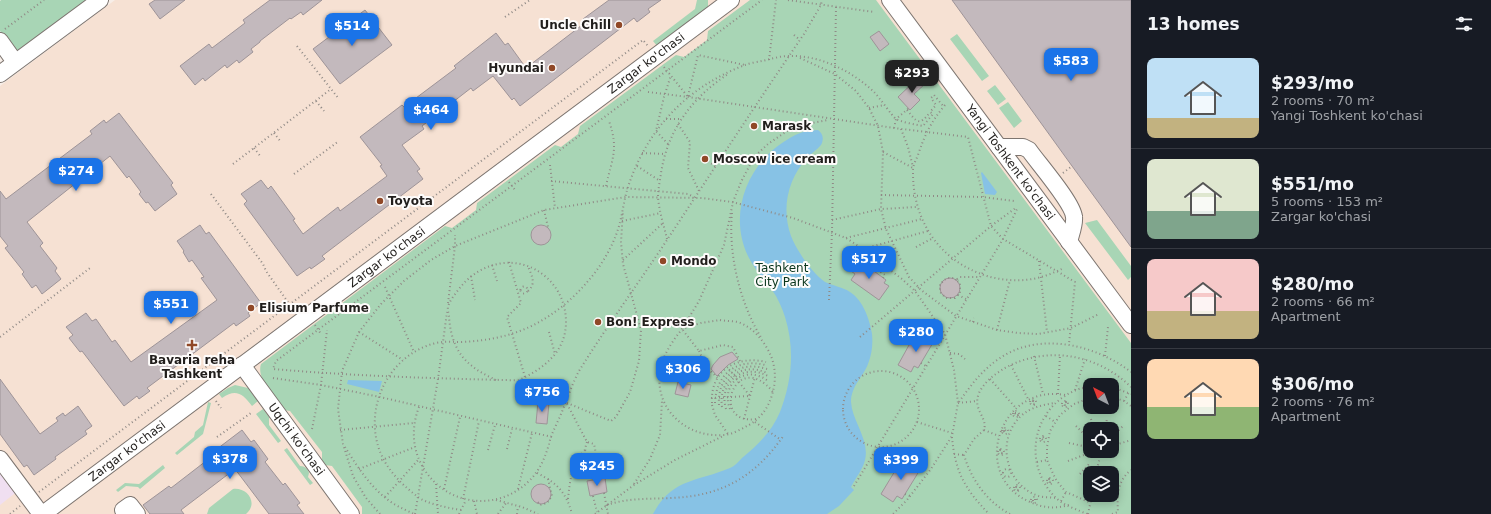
<!DOCTYPE html>
<meta charset="utf-8">
<style>
body{margin:0;font-family:"DejaVu Sans",sans-serif;background:#242831;color:#f1f3f6;height:100vh;display:flex;flex-direction:column;font-size:15px;white-space:nowrap}
*{box-sizing:border-box;margin:0}
p{font-size:13px;color:#9ea1a6}
.icon{flex:none;width:22px;height:22px;fill:none;stroke:currentColor;stroke-width:2;stroke-linecap:round;stroke-linejoin:round}
.map{position:relative;flex:1;overflow:hidden}
.sheet{display:flex;flex-direction:column;background:#171b24;width:360px}
.sheet>*{flex:none}
.needle{width:26px;rotate:318deg}
.controls{position:absolute;left:1083px;top:378px;display:grid;gap:8px}
.controls a{display:grid;place-items:center;width:36px;height:36px;border-radius:8px;background:#171b24;box-shadow:0 2px 10px #0003;font-size:20px}
.price{position:absolute;translate:-50% -34px;padding:0 9px;border-radius:8px;background:#1a73e8;color:#fff;font-size:13px;line-height:26px;filter:drop-shadow(0 1px 2px #0008)}
.price::after{content:'';position:absolute;left:50%;top:24px;width:12px;height:9px;margin-left:-6px;background:inherit;clip-path:polygon(0 0,100% 0,50% 100%)}
.price.selected{background:#222;color:#fff}
ul{padding:0;list-style:none}
li{display:flex;align-items:center;gap:12px;height:100px;padding:0 16px}
li+li{border-top:1px solid #363941}
li span{display:grid;place-items:center;flex:none;width:112px;height:80px;border-radius:8px;color:#555}
li>.icon{margin-inline-start:auto}
span .icon{width:48px;height:48px;fill:#fffc;stroke-width:1}
li b{font-size:17px}
h2{display:flex;justify-content:space-between;align-items:center;height:48px;padding:0 16px;font-size:17px}
main{display:flex;flex:1;min-height:0}
.map>svg:first-child{display:block}
</style>
<main>
<div class="map">
<svg width="1131" height="514" viewBox="0 0 1131 514">
<rect width="100%" height="100%" fill="#f7eee8"/>
<path fill="#f6e1d3" fill-rule="evenodd" d="M115 0H1131V514H0V86ZM1090 385H1112V407H1090ZM1090 429H1112V451H1090ZM1090 473H1112V495H1090Z"/>
<path fill="#f0dff1" d="M0 465 19 490 0 505Z"/>
<path fill="#a8d5b5" fill-rule="evenodd" d="M1 0H88L16 53 0 31V1Z
M697 0H708V8L658 47 653 41 695 9Z
M750 0H876L1131 343V514H362V507L332 466 325 465 322 460V452L290 411 284 410C275 398 256 379 261 364L445 226 452 228 476 210 477 203 555 145 561 147 578 134 580 126 676 55 684 57 707 40 708 31ZM1090 385H1112V407H1090ZM1090 429H1112V451H1090ZM1090 473H1112V495H1090Z
M957 34 989 76 982 81 950 39Z
M995 85 1006 99 998 105 987 91Z
M1008 102 1022 121 1014 128 999 108Z
M1097 220 1131 266V277L1128 280 1085 223Z
M235 385 248 388 258 401 252 406C243 394 236 388 222 398L219 394 228 388Z
M208 402 211 403 203 434 177 455 175 453 194 437 195 432 203 425Z
M263 409 269 417V425L281 441 278 443 256 414Z
M287 448 300 466C305 466 308 469 309 473L308 477 313 483 310 485 284 450Z
M163 465 165 468 140 489 138 487 126 486 118 492 116 490 125 483 139 484Z
M233 489C247 487 259 503 246 514H207L209 508Z"/>
<path fill="#87c2e5" d="M818 130C822 133 824 137 822 143 820 148 811 153 807 158 788 179 781 208 791 236 797 251 812 273 825 282 833 286 843 287 850 292 863 300 870 320 872 334 873 344 872 354 868 364 863 377 851 386 851 402 852 421 870 440 865 460 863 469 855 479 851 487L854 490 839 506 827 514H653C672 478 697 482 730 468 735 466 738 462 742 458 758 445 772 431 780 412 792 381 795 349 785 317 782 308 778 298 772 290 764 279 755 270 749 258 728 217 745 168 782 143 788 139 796 134 803 132 808 131 813 130 818 130Z
M982 172 997 192 995 195 985 194 981 173Z
M348 380 382 381 379 392 347 384Z"/>
<path fill="#c3b9bd" stroke="#9e9498" d="M155 0H185L160 19 149 4Z
M270 0H322L303 15 301 12 291 19 290 18 260 41V42L251 49 253 52 239 63 237 60 227 68 225 65 205 81 203 78 195 85 180 66 209 44 212 48 245 23 243 20Z
M609 0H661L648 9 650 12 637 22 634 18 520 106 514 98 512 100 493 76 473 91 471 88 422 126 424 129 402 145 420 169 417 171 423 179 322 256 325 259 311 269 310 267 297 276 244 204 247 201 241 194 261 180 268 189 271 186 295 219 293 220 303 234 338 207 340 211 387 176 380 166 382 165 360 137 402 105 404 107 456 68 454 66 496 33 505 45 508 43 526 68 586 22 583 19Z
M952 0H1131V247L1072 166Z
M365 10 392 45 340 84 313 49Z
M879 31 889 44 880 51 870 37Z
M919 77 926 83 914 94 920 100 910 110 898 97Z
M119 113 173 183 171 185 177 194 155 211 148 202 146 203 139 194 141 192 129 176 127 178 110 156 27 222 43 243 40 246 57 268 55 271 61 279 42 294 36 285 32 288 22 274 24 272 5 248 8 246 0 236V191L6 199 92 134 90 131 104 120 106 123Z
M200 225 206 234 209 232 261 303 248 313 250 316 236 326 234 323 147 388 150 391 139 399 137 396 124 406 82 351 80 352 69 338 73 335 66 327 86 313 92 321 96 319 112 342 115 340 131 362 217 300 201 278 204 277 192 260 189 262 183 252 184 251 177 241Z
M531 235a10 10 0 1 1 20 0a10 10 0 1 1-20 0Z
M859 260 886 280 884 283 889 286 879 300 851 280 855 274 851 271Z
M940 288a10 10 0 1 1 20 0a10 10 0 1 1-20 0Z
M923 335 934 341 918 368 914 366 911 372 898 365 914 336 920 340Z
M732 352 738 359 728 365 717 376 711 369 713 365 720 357Z
M0 379 40 434 58 421 56 418 63 413 65 416 78 406 92 426 85 431 87 434 55 457 56 459 34 475 27 465 24 467 0 434Z
M678 382 691 385 688 397 675 394Z
M538 402 549 403 547 424 536 423Z
M242 430 251 442 254 440 268 459 265 462 283 485 285 483 300 503 297 505 304 514H269L235 469 181 510 184 514H150L143 505 169 486 171 488 219 451 217 449Z
M901 461 908 466 911 461 921 468 902 499 897 496 893 502 881 494Z
M605 478 607 492 590 496 587 481Z
M531 494a10 10 0 1 1 20 0a10 10 0 1 1-20 0Z"/>
<g fill="none" stroke-linecap="round" stroke-linejoin="round">
<g stroke="#7d7570" stroke-width="18">
<g id="minor">
<path id="s1" d="M890 0 1131 325"/>
<path d="M0 41 15 62"/>
<path d="M0 74 100 0"/>
<path d="M999 147H1023L1029 150C1038 163 1073 203 1074 217 1075 224 1071 234 1069 242"/>
<path id="s2" d="M242 365 351 514"/>
<path d="M0 459 41 514"/>
<path d="M123 510 130 505 137 514"/>
<path id="s3" d="M43 514 731 0"/>
</g>
</g>
<path stroke="#908a86" stroke-width="2" stroke-dasharray="1 3" stroke-linecap="butt" d="M788 0 874 12
M505 17 530 0
M5 29 44 0
M794 35 800 40
M297 46 339 99
M800 58 835 74 856 91 869 108 878 126 883 152 881 209 886 229 909 277 921 290 956 316 997 330 1018 333 1038 334 1071 328 1099 314
M769 60 776 0
M664 67 688 97
M648 92 688 97 894 128 968 137 991 226 1003 239 1075 282 1069 344
M688 96 698 55 745 65
M316 101 324 111
M945 105C931 122 925 134 918 155 916 160 913 165 913 170 912 220 939 261 987 276 1004 281 1024 282 1041 277 1049 275 1057 271 1064 268
M869 108 885 105
M907 110C917 122 919 127 930 112
M666 119H680
M678 124 690 142 688 168 699 191
M894 128 896 119 909 108
M901 129 908 147 913 167
M274 133 281 142
M668 144 656 131 664 97 671 75
M254 148 261 157
M883 152 913 168
M642 153 665 154
M708 161 716 167
M233 164 331 89
M550 165 555 208
M637 166 660 181
M1063 173 1072 166
M294 174 339 141
M551 181 688 194 694 197
M509 182 515 190
M606 186C612 158 619 150 609 121
M211 194 263 264 266 271 290 305
M881 195 983 197 1014 201
M544 210 548 227
M732 213C728 254 740 304 762 339
M832 220 881 209 917 207
M622 221 661 213
M846 238 922 219
M667 239C664 226 659 211 658 197 658 189 660 181 661 173 668 129 692 98 728 74
M916 247 933 238
M623 260 663 223
M1039 261 1047 332
M509 262 521 303 507 317 525 377
M492 265 497 281
M471 276 475 300
M883 278 885 275 858 256V253L863 249 928 231
M956 280 955 278H947L940 284V292L946 298H955L956 296
M520.5 290a3.5 3.5 0 1 1 7 0a3.5 3.5 0 1 1-7 0Z
M385 287 414 352
M528 291C537 283 531 275 528 266
M966 299 958 295 960 293V283L956 280 960 277H980
M829 300 832 232 836 7
M448 303 455 246V235
M720 320C726 321 732 321 738 322 753 327 765 342 771 356 776 369 776 382 772 395 768 408 761 418 749 425 741 429 732 435 723 435 681 438 648 401 663 360 667 349 675 338 682 329L701 323Z
M973 322 974 318
M315 325 321 334
M997 330 1010 280
M359 332 403 360
M549 332 555 354
M0 337 90 268
M860 337 991 226 1017 207
M699 351 707 368 718 378
M950 353 959 354 965 359
M1034 356 1043 394
M1105 356 1108 327
M740 361 733 347 723 345 699 351 682 329 699 301 724 245 733 202 741 182 754 157 768 144 787 131 812 123 828 120
M921 363 926 366
M1011 365 1028 399
M843 409a38 38 0 1 1 76 0a38 38 0 1 1-76 0Z
M196 375 201 381
M273 378 321 385 380 397 552 437
M990 379 1016 408
M496 380C488 376 479 372 472 366 456 354 450 335 449 316 448 312 447 307 449 304 451 299 455 294 459 289 480 261 519 253 546 277 559 288 566 305 566 322 566 352 543 369 519 380
M1112 387 1131 394
M1083 388 1086 398
M1075 390 1085 359
M1058 394 1060 355
M1065 395C999 383 969 476 1030 502 1043 508 1055 509 1069 505
M1112 397 1124 401 1131 406
M711 398 750 396 728 368
M1090 398 1074 404 1060 415 1050 431 1047 447V460L1055 478 1060 485 1066 492 1091 503
M1030 402a3 3 0 1 1 6 0a3 3 0 1 1-6 0Z
M1062 404a3 3 0 1 1 6 0a3 3 0 1 1-6 0Z
M216 401 221 408
M1033 401 1035 402 1034 404 1032 403Z
M1124 401 1129 392
M959 402C971 385 982 370 1000 358 1040 331 1096 345 1131 372
M1066 402 1067 404 1065 405 1064 403Z
M567 403 611 421 616 417 630 392 639 361 641 330 623 264 621 242 623 211
M712 403C710 370 737 355 766 362
M715 403C716 374 737 358 765 365
M958 403 977 401
M712 405 715 415 728 434
M719 405C717 376 739 360 767 369
M419 407C411 428 412 450 424 469 447 506 498 512 529 481 540 470 545 458 549 444 551 434 557 424 561 414 567 400 572 384 579 371 605 329 635 288 663 246 710 175 756 104 804 34L821 5 822 0
M722 407C718 380 741 361 767 373
M726 409C718 382 743 363 768 376
M730 409C720 383 746 364 768 381
M1013 414a3 3 0 1 1 6 0a3 3 0 1 1-6 0Z
M1015 413H1017L1018 415H1015Z
M1046 416 1055 422
M744 419 755 377
M756 419C709 426 735 346 773 392
M1091 419 1094 429
M755 422 781 440
M917 422 952 433
M1076 426 1088 438
M1002 431a3 3 0 1 1 6 0a3 3 0 1 1-6 0Z
M312 429 321 385 327 330
M1105 429 1107 419
M340 430 414 423
M984 430 999 436
M1005 430 1006 431V432L1004 431Z
M1040 439a3 3 0 1 1 6 0a3 3 0 1 1-6 0Z
M1113 436 1123 426
M217 437 251 413
M952 437C955 472 965 489 989 514
M1043 437 1044 438 1043 440 1042 439Z
M587 442 585 449 591 480
M1069 443 1083 446
M1112 446 1131 440
M345 447C358 468 373 491 394 504 401 508 408 511 414 514
M998 452a3 3 0 1 1 6 0a3 3 0 1 1-6 0Z
M507 449 512 429
M488 450 495 425
M1000 450 1002 451V453L1000 452Z
M954 454 964 455
M1068 461 1084 455
M1037 462 1047 460
M359 469 415 447
M1003 473a4 4 0 1 1 8 0a4 4 0 1 1-8 0Z
M537 473C557 483 566 492 572 514
M1096 473 1100 457 1104 451
M1080 474 1089 464
M1047 481a3 3 0 1 1 6 0a3 3 0 1 1-6 0Z
M601 478 594 444 587 442 566 402 548 381C456 379 365 377 273 369L276 361 762 0
M1049 479 1051 480 1050 482 1048 481Z
M436 484 438 514
M634 484 650 459 660 435 662 401
M1014 488a3 3 0 1 1 6 0a3 3 0 1 1-6 0Z
M854 486 1003 239 1018 207
M1016 487 1018 488V490L1016 489Z
M444 489 460 417
M518 489 532 433
M39 492 643 40 648 46
M604 493 608 514
M905 494 910 496
M593 496 597 512
M1031 500a3 3 0 1 1 6 0a3 3 0 1 1-6 0Z
M385 497 419 459
M1055 498C1049 497 1042 498 1036 495 1005 483 996 439 1021 416 1031 407 1042 405 1055 403
M463 499 479 421
M568 499C570 481 571 465 585 450
M1035 499V501H1033V499Z
M496 500 522 507 538 514
M474 501 477 514
M1061 501 1066 492
M538 502 540 505 547 503 552 496 548 479
M607 505C627 498 649 499 671 498 722 496 755 477 784 435
M461 510C449 508 427 504 418 497 401 484 386 469 379 449 364 405 390 354 436 343 445 341 453 342 462 342 479 341 495 339 511 334 541 325 568 305 588 281 599 269 610 251 616 235 622 220 623 203 628 187 647 129 687 87 745 65 750 63 757 62 762 61 771 59 780 56 789 56 820 55 852 71 874 92 880 98 892 116 896 119 901 122 917 125 923 126L933 114 930 112 936 105 931 98 934 95 944 107
M10 514 20 506
M380 514 366 498 353 476 343 444 338 409 342 371 359 332 381 304 404 281 431 260 455 246 544 210 626 197 702 198 732 202 793 218 846 238 863 249 902 279 915 291 945 334 954 370 958 403 952 436 931 469 907 500 893 514
M415 514 438 379 447 312
M459 514 466 500
M498 514 506 503
M517 514 518 506
M595 514 634 485 675 460 723 436
M1010 514C987 502 971 479 964 455L974 439 984 430C988 417 972 410 979 393 984 382 995 374 1005 368 1047 345 1097 354 1131 387
M1087 514C1076 509 1062 505 1054 496 1018 457 1037 396 1090 386
M1088 514 1092 495
M1112 514 1118 512C1117 496 1117 481 1131 470"/>
<use href="#minor" stroke="#fff" stroke-width="16"/>
</g>
<g fill="#904827" stroke="#fefcfb" stroke-width="1.5">
<circle cx="619" cy="25" r="4"/>
<circle cx="552" cy="68" r="4"/>
<circle cx="754" cy="126" r="4"/>
<circle cx="705" cy="159" r="4"/>
<circle cx="380" cy="201" r="4"/>
<circle cx="663" cy="261" r="4"/>
<circle cx="251" cy="308" r="4"/>
<circle cx="598" cy="322" r="4"/>
<path d="M190 339h4v4h4v4h-4v4h-4v-4h-4v-4h4z"/>
</g>
<g text-anchor="middle" stroke-width="4" stroke-linejoin="round" paint-order="stroke">
<g font-size="12" font-weight="bold" fill="#211e1c" stroke="#fefcfb" text-anchor="start">
<text x="611" y="29" text-anchor="end">Uncle Chill</text>
<text x="544" y="72" text-anchor="end">Hyundai</text>
<text x="762" y="130">Marask</text>
<text x="713" y="163">Moscow ice cream</text>
<text x="388" y="205">Toyota</text>
<text x="671" y="265">Mondo</text>
<text x="259" y="312">Elisium Parfume</text>
<text x="606" y="326">Bon! Express</text>
<text x="192" y="364" text-anchor="middle">Bavaria reha<tspan x="192" dy="14">Tashkent</tspan></text>
</g>
<g font-size="12" fill="#211e1c" stroke="#fefcfb">
<text dy="4" stroke="none"><textPath href="#s3" startOffset="753">Zargar ko'chasi</textPath></text>
<text dy="4" stroke="none"><textPath href="#s1" startOffset="202">Yangi Toshkent ko'chasi</textPath></text>
<text dy="4" stroke="none"><textPath href="#s3" startOffset="429">Zargar ko'chasi</textPath></text>
<text dy="4" stroke="none"><textPath href="#s2" startOffset="92">Uqchi ko'chasi</textPath></text>
<text dy="4" stroke="none"><textPath href="#s3" startOffset="105">Zargar ko'chasi</textPath></text>
</g>
<g font-size="12" fill="#08341b" stroke="#fefcfb">
<text x="782" y="272">Tashkent<tspan x="782" dy="14">City Park</tspan></text>
</g>
</g>
</svg>
<div class="controls">
<a><svg class="needle" viewBox="-14 -14 28 28"><path d="M0-13l5 13h-10z" fill="#e53935"/><path d="M0 13l5-13h-10z" fill="#9ea1a6"/></svg></a>
<a><svg class="icon" aria-label="locate" viewBox="0 0 24 24"><circle cx="12" cy="12" r="6"/><path d="M12 2v4M12 18v4M2 12h4M18 12h4"/></svg></a>
<a><svg class="icon" aria-label="layers" viewBox="0 0 24 24"><path d="M12 4l9 5-9 5-9-5zM3 14l9 5 9-5"/></svg></a>
</div>
<b class="price" style="left:352px;top:47px">$514</b>
<b class="price" style="left:1071px;top:82px">$583</b>
<b class="price selected" style="left:912px;top:94px">$293</b>
<b class="price" style="left:431px;top:131px">$464</b>
<b class="price" style="left:76px;top:192px">$274</b>
<b class="price" style="left:869px;top:280px">$517</b>
<b class="price" style="left:171px;top:325px">$551</b>
<b class="price" style="left:916px;top:353px">$280</b>
<b class="price" style="left:683px;top:390px">$306</b>
<b class="price" style="left:542px;top:413px">$756</b>
<b class="price" style="left:230px;top:480px">$378</b>
<b class="price" style="left:901px;top:481px">$399</b>
<b class="price" style="left:597px;top:487px">$245</b>
</div>
<section class="sheet">
<h2>13 homes<svg class="icon" aria-label="filters" viewBox="0 0 24 24"><path d="M4 7h16M4 17h16"/><circle cx="9" cy="7" r="2"/><circle cx="15" cy="17" r="2"/></svg></h2>
<ul>
<li><span style="background:linear-gradient(#bfe0f5 75%,#c2b280 0)"><svg class="icon" aria-label="home" viewBox="0 0 24 24"><path d="M3 11l9-7 9 7M6 9v11h12V9"/></svg></span><div><b>$293/mo</b><p>2 rooms · 70 m²</p><p>Yangi Toshkent ko'chasi</p></div></li>
<li><span style="background:linear-gradient(#dfe7d0 65%,#7fa58c 0)"><svg class="icon" aria-label="home" viewBox="0 0 24 24"><path d="M3 11l9-7 9 7M6 9v11h12V9"/></svg></span><div><b>$551/mo</b><p>5 rooms · 153 m²</p><p>Zargar ko'chasi</p></div></li>
<li><span style="background:linear-gradient(#f6c9c9 65%,#c2b280 0)"><svg class="icon" aria-label="home" viewBox="0 0 24 24"><path d="M3 11l9-7 9 7M6 9v11h12V9"/></svg></span><div><b>$280/mo</b><p>2 rooms · 66 m²</p><p>Apartment</p></div></li>
<li><span style="background:linear-gradient(#ffd9b3 60%,#8fb573 0)"><svg class="icon" aria-label="home" viewBox="0 0 24 24"><path d="M3 11l9-7 9 7M6 9v11h12V9"/></svg></span><div><b>$306/mo</b><p>2 rooms · 76 m²</p><p>Apartment</p></div></li>
</ul>
</section>
</main>
